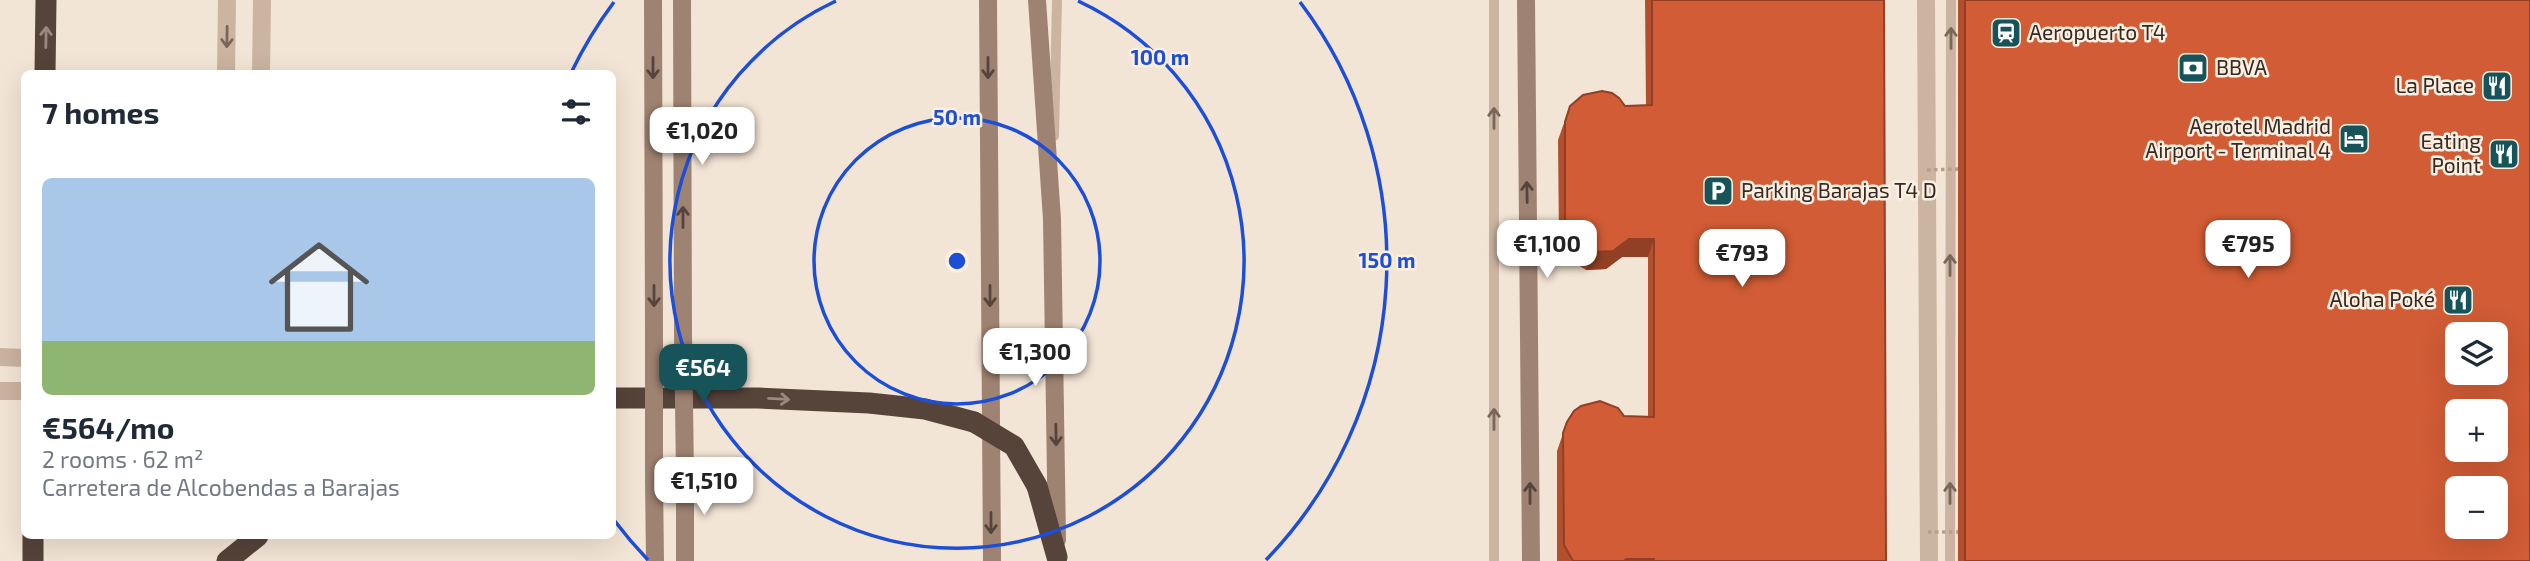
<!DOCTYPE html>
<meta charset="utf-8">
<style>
body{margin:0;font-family:"Exo 2",sans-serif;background:#f6f6f7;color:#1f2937;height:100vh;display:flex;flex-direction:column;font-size:26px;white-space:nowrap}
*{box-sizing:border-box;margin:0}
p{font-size:23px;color:#747a83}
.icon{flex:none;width:38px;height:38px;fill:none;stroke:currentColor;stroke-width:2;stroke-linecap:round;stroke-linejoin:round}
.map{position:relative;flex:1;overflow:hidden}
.panel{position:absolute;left:21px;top:70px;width:595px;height:469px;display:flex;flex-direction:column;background:#fff;border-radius:10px;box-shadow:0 7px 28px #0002}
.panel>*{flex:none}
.tools{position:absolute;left:2445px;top:322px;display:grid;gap:14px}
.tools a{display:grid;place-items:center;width:63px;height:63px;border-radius:10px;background:#fff;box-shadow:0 7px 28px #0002;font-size:35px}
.price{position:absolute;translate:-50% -60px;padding:0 16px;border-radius:14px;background:#fff;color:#222;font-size:23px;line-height:46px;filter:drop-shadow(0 2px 4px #0008)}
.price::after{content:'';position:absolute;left:50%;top:42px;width:21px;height:16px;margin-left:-10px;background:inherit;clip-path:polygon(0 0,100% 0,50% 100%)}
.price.current{background:#175459;color:#fff}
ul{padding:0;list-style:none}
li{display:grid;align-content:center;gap:14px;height:371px;padding:0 21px}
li+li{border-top:2px solid #e0e1e3}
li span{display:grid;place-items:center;height:217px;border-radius:10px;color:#555}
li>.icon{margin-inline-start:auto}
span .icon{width:126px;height:126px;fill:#fffc;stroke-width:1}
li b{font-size:30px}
h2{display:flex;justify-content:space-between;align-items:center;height:84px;padding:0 21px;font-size:30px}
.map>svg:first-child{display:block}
</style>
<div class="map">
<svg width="2530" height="561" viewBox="0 0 2530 561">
<rect width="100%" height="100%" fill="#f3e5d5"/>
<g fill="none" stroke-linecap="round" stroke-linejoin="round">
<path stroke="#cbb4a0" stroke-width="10" d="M1494 0V561
M1054 136 1057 0
M1950 561 1951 0"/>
<path stroke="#cbb4a0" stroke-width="18" d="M1926 0 1929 561
M226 74 227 0
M261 74 262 0
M0 357 24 358
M0 391H24"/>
<path stroke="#9f8372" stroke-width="18" d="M653 0 654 334
M682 0 683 334
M988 0 992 561
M1037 0 1052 219 1057 540
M1526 0 1531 561
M685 474V561
M654 480 655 561"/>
<path stroke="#56433a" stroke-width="21" d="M45 74 46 0
M612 398H758L869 403 925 409 974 422
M1037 486 1057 557
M33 561V536
M227 561 258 536"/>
<path stroke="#b79e8b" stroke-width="3.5" stroke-dasharray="3.5 3.5" stroke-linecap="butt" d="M1927 170 1960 169
M1928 532H1961"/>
<path stroke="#9f8372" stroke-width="18" d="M683 334 685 474
M654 480V334"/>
<path stroke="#56433a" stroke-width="21" d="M974 422 1014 446 1037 486"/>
</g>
<path fill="#b44f2e" d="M1645 0H1884L1886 561H1557V451L1567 422 1624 416 1648 417V257H1622L1606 269 1586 270 1567 258 1562 251 1559 242 1558 140 1570 106H1646Z
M1958 0H2530V561H1958Z"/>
<path fill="#924025" d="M1629 239H1654L1648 257H1622L1606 269 1586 270 1592 252Z
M1626 559H1654V561H1624Z"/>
<path fill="#d15c35" stroke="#924025" stroke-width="2" fill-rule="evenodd" d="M1652 0H1884L1886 561H1654V559H1626L1624 561H1573L1564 545 1563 433 1567 422 1574 411 1581 406 1600 401 1618 408 1624 416 1654 417V239H1629L1613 251 1592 252 1574 240 1568 233 1565 224V122L1570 106 1583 95 1602 91 1612 93 1619 98 1625 106 1652 105Z
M1965 0H2530V561H1965ZM2457 334H2496V373H2457ZM2457 411H2496V450H2457ZM2457 488H2496V527H2457Z"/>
<defs><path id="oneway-shaft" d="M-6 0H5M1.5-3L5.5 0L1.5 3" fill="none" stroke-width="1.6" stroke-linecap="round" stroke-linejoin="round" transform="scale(1.75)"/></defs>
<g stroke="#98887d">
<use href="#oneway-shaft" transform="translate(46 37) rotate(-89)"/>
<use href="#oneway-shaft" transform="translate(779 399) rotate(3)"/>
</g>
<g stroke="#78685c">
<use href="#oneway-shaft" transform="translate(227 37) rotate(91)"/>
<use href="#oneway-shaft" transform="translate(1951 38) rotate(-90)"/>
<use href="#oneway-shaft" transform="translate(1494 118) rotate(-90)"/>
<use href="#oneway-shaft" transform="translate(1950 265) rotate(-90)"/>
<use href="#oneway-shaft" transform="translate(1494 419) rotate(-90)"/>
<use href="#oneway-shaft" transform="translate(1950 493) rotate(-90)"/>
</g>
<g stroke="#55443b">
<use href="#oneway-shaft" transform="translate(653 68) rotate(90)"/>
<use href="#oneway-shaft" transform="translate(988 68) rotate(90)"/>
<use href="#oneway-shaft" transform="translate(1527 192) rotate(-91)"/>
<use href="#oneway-shaft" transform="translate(683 217) rotate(-90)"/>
<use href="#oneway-shaft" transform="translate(654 296) rotate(90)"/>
<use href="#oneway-shaft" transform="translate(990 296) rotate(90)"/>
<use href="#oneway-shaft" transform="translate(1056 435) rotate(89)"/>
<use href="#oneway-shaft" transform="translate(1530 493) rotate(-90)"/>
<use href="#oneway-shaft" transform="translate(991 523) rotate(90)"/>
</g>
<g fill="none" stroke="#1d4ed8" stroke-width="3.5">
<circle cx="957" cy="261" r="143"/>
<path d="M1078 1A287 287 0 1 1 836 1"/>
<path d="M648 560A430 430 0 0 1 614 520M571 73A430 430 0 0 1 614 2M1300 2A430 430 0 0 1 1266 560"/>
</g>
<defs>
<g id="station-square" transform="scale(1.575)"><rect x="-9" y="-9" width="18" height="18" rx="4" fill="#175459" stroke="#faefe1"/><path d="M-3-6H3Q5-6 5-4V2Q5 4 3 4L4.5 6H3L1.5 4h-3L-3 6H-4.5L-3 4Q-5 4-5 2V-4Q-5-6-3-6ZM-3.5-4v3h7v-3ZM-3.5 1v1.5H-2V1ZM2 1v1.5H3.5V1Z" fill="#fff"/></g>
<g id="bank-square" transform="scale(1.575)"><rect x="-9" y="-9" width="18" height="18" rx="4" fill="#175459" stroke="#faefe1"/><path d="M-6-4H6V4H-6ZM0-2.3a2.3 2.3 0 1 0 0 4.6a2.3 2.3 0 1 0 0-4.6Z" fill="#fff"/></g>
<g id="restaurant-square" transform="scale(1.575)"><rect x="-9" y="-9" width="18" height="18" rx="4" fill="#175459" stroke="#faefe1"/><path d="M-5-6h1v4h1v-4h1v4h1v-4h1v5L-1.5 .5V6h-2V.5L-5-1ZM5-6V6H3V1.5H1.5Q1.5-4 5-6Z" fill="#fff"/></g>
<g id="hotel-square" transform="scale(1.575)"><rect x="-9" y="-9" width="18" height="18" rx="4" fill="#175459" stroke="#faefe1"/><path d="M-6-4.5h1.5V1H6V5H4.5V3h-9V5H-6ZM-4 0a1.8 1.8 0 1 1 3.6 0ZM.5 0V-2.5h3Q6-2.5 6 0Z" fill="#fff"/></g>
<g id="parking-square" transform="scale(1.575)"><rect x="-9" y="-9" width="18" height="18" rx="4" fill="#175459" stroke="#faefe1"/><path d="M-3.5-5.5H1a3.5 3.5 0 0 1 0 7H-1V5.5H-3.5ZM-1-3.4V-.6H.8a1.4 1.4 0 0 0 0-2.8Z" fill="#fff"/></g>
</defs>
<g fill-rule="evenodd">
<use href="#station-square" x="2006" y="33"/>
<use href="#bank-square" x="2193" y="68"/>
<use href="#restaurant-square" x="2497" y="86"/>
<use href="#hotel-square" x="2354" y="139"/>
<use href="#restaurant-square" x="2504" y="154"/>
<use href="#parking-square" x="1718" y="191"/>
<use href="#restaurant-square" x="2458" y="300"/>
</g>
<g text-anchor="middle" stroke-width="5" stroke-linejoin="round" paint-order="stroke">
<g font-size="21" fill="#352924" stroke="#faefe1" text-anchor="end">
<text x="2029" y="40" text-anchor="start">Aeropuerto T4</text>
<text x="2216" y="75" text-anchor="start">BBVA</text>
<text x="2474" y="93">La Place</text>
<text x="2331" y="134">Aerotel Madrid<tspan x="2331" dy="24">Airport - Terminal 4</tspan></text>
<text x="2481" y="149">Eating<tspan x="2481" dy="24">Point</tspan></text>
<text x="1741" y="198" text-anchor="start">Parking Barajas T4 D</text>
<text x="2435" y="307">Aloha Poké</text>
</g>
</g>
<circle cx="957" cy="261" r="10" fill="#1d4ed8" stroke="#faefe1" stroke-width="3.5"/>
<g font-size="21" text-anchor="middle" font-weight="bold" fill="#1d4ed8" stroke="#faefe1" stroke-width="5" stroke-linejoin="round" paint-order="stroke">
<text x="1160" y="65">100 m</text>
<text x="957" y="125">50 m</text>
<text x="1387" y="268">150 m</text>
</g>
</svg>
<div class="tools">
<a><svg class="icon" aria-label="layers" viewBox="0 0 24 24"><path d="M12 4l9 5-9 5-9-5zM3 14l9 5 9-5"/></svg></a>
<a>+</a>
<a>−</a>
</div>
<b class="price" style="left:702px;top:167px">€1,020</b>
<b class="price" style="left:1547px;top:280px">€1,100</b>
<b class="price" style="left:2248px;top:280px">€795</b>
<b class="price" style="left:1742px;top:289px">€793</b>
<b class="price" style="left:1035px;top:388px">€1,300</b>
<b class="price current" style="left:703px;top:404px">€564</b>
<b class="price" style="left:704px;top:517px">€1,510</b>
<section class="panel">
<h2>7 homes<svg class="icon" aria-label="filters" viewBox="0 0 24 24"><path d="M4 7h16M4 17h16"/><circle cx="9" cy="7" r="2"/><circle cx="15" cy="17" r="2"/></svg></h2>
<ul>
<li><span style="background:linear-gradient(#a9c7e8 75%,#8fb573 0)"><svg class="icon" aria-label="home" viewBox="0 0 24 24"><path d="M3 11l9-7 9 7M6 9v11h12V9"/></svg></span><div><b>€564/mo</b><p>2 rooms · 62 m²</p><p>Carretera de Alcobendas a Barajas</p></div></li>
</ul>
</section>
</div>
